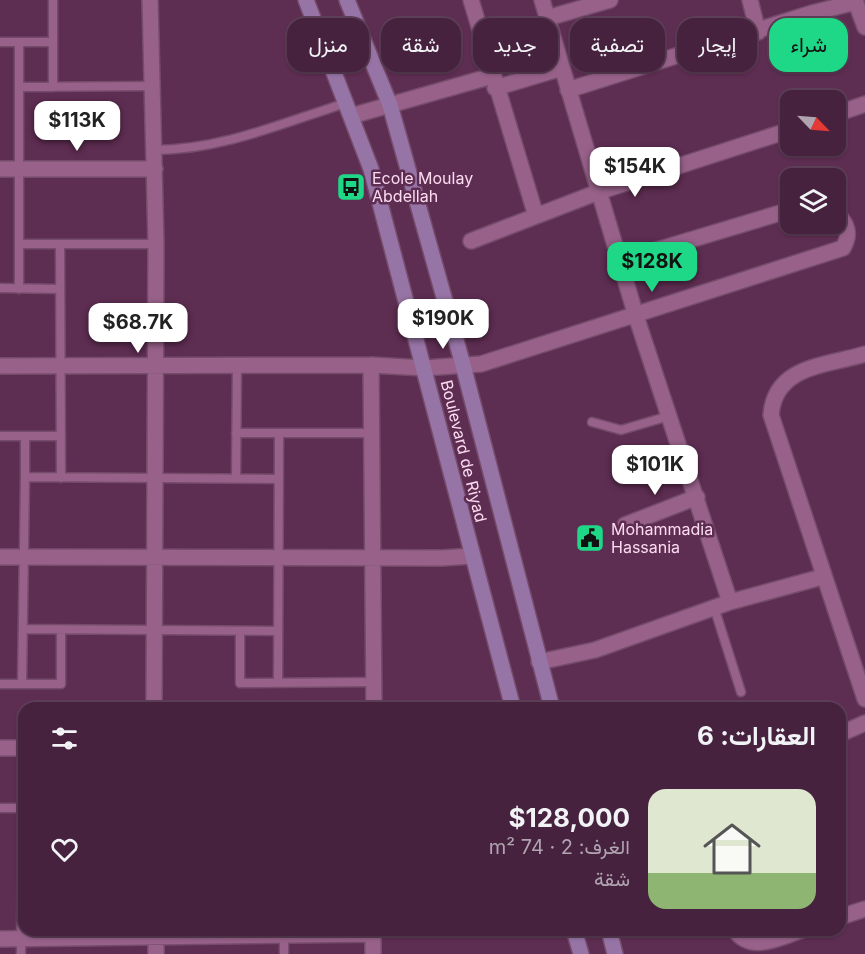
<!DOCTYPE html>
<html lang="ar">
<meta charset="utf-8">
<style>
body{margin:0;font-family:Inter,Vazirmatn,sans-serif;background:#502f49;color:#f1f3f6;direction:rtl;height:100vh;display:flex;flex-direction:column;font-size:22px;white-space:nowrap}
*{box-sizing:border-box;margin:0}
p{font-size:20px;color:#b0a4b0}
.icon{flex:none;width:33px;height:33px;fill:none;stroke:currentColor;stroke-width:2;stroke-linecap:round;stroke-linejoin:round}
.map{position:relative;flex:1;overflow:hidden;direction:ltr}
.drawer{position:absolute;left:18px;top:702px;width:828px;height:234px;display:flex;flex-direction:column;background:#46223e;border-radius:18px;box-shadow:0 2px 4px #0004,0 0 0 2px #5e3f58;direction:rtl}
.drawer>*{flex:none}
.top-card{position:absolute;left:18px;top:18px;width:830px;height:54px;direction:rtl;display:flex;gap:12px}
.needle{width:39px;rotate:115deg}
.fabs{position:absolute;left:780px;top:90px;display:grid;gap:12px}
.fabs a{display:grid;place-items:center;width:66px;height:66px;border-radius:12px;background:#46223e;box-shadow:0 2px 4px #0004,0 0 0 2px #5e3f58;font-size:30px}
.price{position:absolute;translate:-50% -51px;padding:0 14px;border-radius:12px;background:#fff;color:#222;font-size:20px;line-height:39px;filter:drop-shadow(0 2px 3px #0008)}
.price::after{content:'';position:absolute;left:50%;top:36px;width:18px;height:14px;margin-left:-9px;background:inherit;clip-path:polygon(0 0,100% 0,50% 100%)}
.price.active{background:#1fd887;color:#111}
ul{padding:0;list-style:none}
li{display:flex;align-items:center;gap:18px;height:150px;padding:0 30px}
li span{display:grid;place-items:center;flex:none;width:168px;height:120px;border-radius:18px;color:#555}
li>.icon{margin-inline-start:auto}
span .icon{width:72px;height:72px;fill:#fffc;stroke-width:1}
li b{font-size:26px}
h2{display:flex;justify-content:space-between;align-items:center;height:72px;padding:0 30px;font-size:26px}
.pill{padding:0 21px;border-radius:18px;background:#46223e;box-shadow:0 2px 4px #0004,0 0 0 2px #5e3f58;font-size:21px;line-height:54px}
.pill.active{background:#1fd887;color:#111}
.map>svg:first-child{display:block}
</style>
<div class="map">
<svg width="865" height="954" viewBox="0 0 865 954">
<rect width="100%" height="100%" fill="#5e2d52"/>
<g fill="none" stroke-linecap="round" stroke-linejoin="round">
<g stroke="#754b6b" stroke-width="11">
<path id="service" d="M0 42H53
M19 87 152 86
M53 87V0
M154 150C222 150 282 123 346 103
M19 244H156
M60 244 61 478
M0 288 60 289
M19 289V42
M592 422 621 430 669 416
M236 433H372
M0 436H61
M25 436V477
M236 478 237 366
M714 607 741 692
M23 629 278 631
M240 631V683L374 682
M278 683 279 433
M0 684H61V630
M22 684 25 477 279 479
M0 808H24
M284 933V954
M21 954 22 808"/>
</g>
<g stroke="#754b6b" stroke-width="18">
<path id="minor" d="M150 0 156 244 154 708
M471 0 536 216
M542 0 636 316 730 602
M750 0 758 32
M855 0 865 27
M547 18 610 0
M495 88 562 68
M568 90 812 13 856 2
M836 114 865 104
M351 116 492 76
M0 169H155
M471 241 601 191 790 130
M620 261 790 210
M865 354C826 366 775 365 771 415L865 699
M371 365 374 708
M0 366 371 365 424 368 481 364 843 248C851 234 848 224 836 213
M625 525 697 497
M0 557 442 558 472 556
M539 662 595 650 730 602 822 577
M840 734 865 723
M0 748H24
M840 917 865 909
M156 930V954
M735 930C751 954 781 937 802 930
M0 939 373 934
M373 954V930"/>
</g>
<g stroke="#754b6b" stroke-width="18">
<path id="secondary" d="M306 0 371 169 513 708
M347 0 390 105 463 365 552 708
M574 930 581 954
M609 930 615 954"/>
</g>
<use href="#service" stroke="#976189" stroke-width="8"/>
<use href="#minor" stroke="#976189" stroke-width="15"/>
<use href="#secondary" stroke="#9774a6" stroke-width="15"/>
</g>
<defs>
<g id="bus-square" transform="scale(1.5)"><rect x="-9" y="-9" width="18" height="18" rx="4" fill="#1fd887" stroke="#5e2d52"/><path d="M-5-6H5V4H4V6H2V4H-2V6H-4V4H-5ZM-3.5-4V0h7V-4ZM-3.5 1.2v1.5H-2V1.2ZM2 1.2v1.5H3.5V1.2Z" fill="#111"/></g>
<g id="civic-square" transform="scale(1.5)"><rect x="-9" y="-9" width="18" height="18" rx="4" fill="#1fd887" stroke="#5e2d52"/><path d="M-.6-6.5H3V-4.5H.6V-3L4-1V1h2V6H-6V1h2V-1L-.6-3ZM-1.2 2.5V6h2.4V2.5Z" fill="#111"/></g>
</defs>
<g fill-rule="evenodd">
<use href="#bus-square" x="351" y="187"/>
<use href="#civic-square" x="590" y="538"/>
</g>
<g text-anchor="middle" stroke-width="5" stroke-linejoin="round" paint-order="stroke">
<g font-size="16" fill="#fbdcf1" stroke="#5e2d52" text-anchor="start">
<text x="372" y="184">Ecole Moulay<tspan x="372" dy="18">Abdellah</tspan></text>
<text x="611" y="535">Mohammadia<tspan x="611" dy="18">Hassania</tspan></text>
</g>
<g font-size="16" fill="#fbdcf1" stroke="#5e2d52">
<text transform="translate(464 451) rotate(76)" y="6">Boulevard de Riyad</text>
</g>
</g>
</svg>
<div class="fabs">
<a><svg class="needle" viewBox="-14 -14 28 28"><path d="M0-13l5 13h-10z" fill="#e53935"/><path d="M0 13l5-13h-10z" fill="#b0a4b0"/></svg></a>
<a><svg class="icon" aria-label="layers" viewBox="0 0 24 24"><path d="M12 4l9 5-9 5-9-5zM3 14l9 5 9-5"/></svg></a>
</div>
<b class="price" style="left:77px;top:152px">$113K</b>
<b class="price" style="left:635px;top:198px">$154K</b>
<b class="price active" style="left:652px;top:293px">$128K</b>
<b class="price" style="left:443px;top:350px">$190K</b>
<b class="price" style="left:138px;top:354px">$68.7K</b>
<b class="price" style="left:655px;top:496px">$101K</b>
<div class="top-card">
<a class="pill active">شراء</a>
<a class="pill">إيجار</a>
<a class="pill">تصفية</a>
<a class="pill">جديد</a>
<a class="pill">شقة</a>
<a class="pill">منزل</a>
</div>
<section class="drawer">
<h2>العقارات: 6<svg class="icon" aria-label="filters" viewBox="0 0 24 24"><path d="M4 7h16M4 17h16"/><circle cx="9" cy="7" r="2"/><circle cx="15" cy="17" r="2"/></svg></h2>
<ul>
<li><span style="background:linear-gradient(#dfe7d0 70%,#8fb573 0)"><svg class="icon" aria-label="home" viewBox="0 0 24 24"><path d="M3 11l9-7 9 7M6 9v11h12V9"/></svg></span><div><b>$128,000</b><p>الغرف: 2 · 74 m²</p><p>شقة</p></div><svg class="icon" aria-label="heart" viewBox="0 0 24 24"><path d="M12 20l-8-8c-3-5 5-10 8-4 3-6 11-1 8 4z"/></svg></li>
</ul>
</section>
</div>
